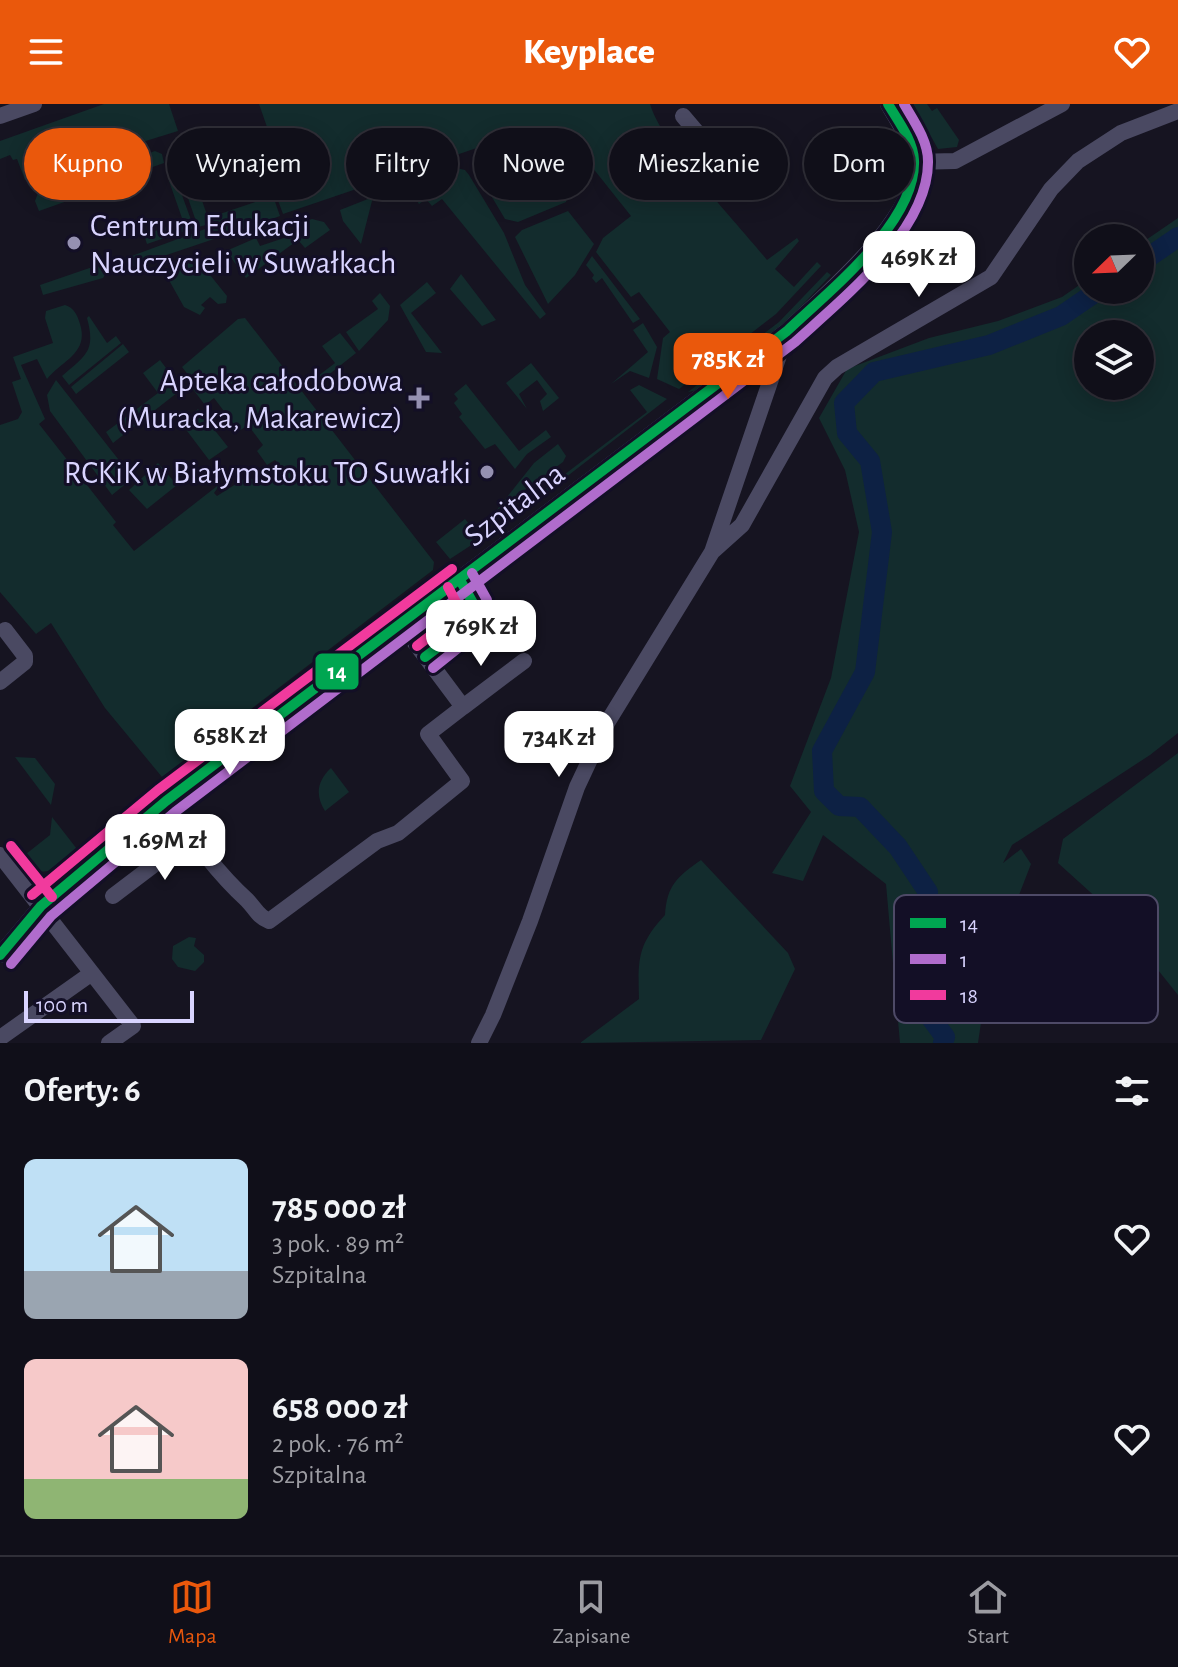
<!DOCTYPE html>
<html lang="pl">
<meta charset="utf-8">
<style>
body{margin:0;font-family:"Alegreya Sans",sans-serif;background:#191822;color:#f1f3f6;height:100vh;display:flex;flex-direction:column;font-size:30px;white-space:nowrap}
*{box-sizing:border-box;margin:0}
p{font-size:26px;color:#9c9ca2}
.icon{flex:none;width:44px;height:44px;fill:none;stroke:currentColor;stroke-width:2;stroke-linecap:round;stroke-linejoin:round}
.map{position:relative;height:939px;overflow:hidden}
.details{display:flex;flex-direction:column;background:#100f19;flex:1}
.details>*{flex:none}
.top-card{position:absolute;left:24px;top:24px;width:1130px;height:72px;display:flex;gap:16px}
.needle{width:52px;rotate:247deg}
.controls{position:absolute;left:1074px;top:120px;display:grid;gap:16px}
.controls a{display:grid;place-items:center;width:80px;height:80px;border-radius:50%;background:#100f19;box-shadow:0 4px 20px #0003,0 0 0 2px #302f38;font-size:40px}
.scale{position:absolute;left:24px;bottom:20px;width:170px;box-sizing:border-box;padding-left:8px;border:4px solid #d9d4ff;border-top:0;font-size:22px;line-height:28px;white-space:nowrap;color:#d9d4ff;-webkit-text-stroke:6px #130f26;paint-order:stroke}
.price{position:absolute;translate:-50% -68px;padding:0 18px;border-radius:16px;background:#fff;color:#222;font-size:26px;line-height:52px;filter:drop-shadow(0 2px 4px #0008)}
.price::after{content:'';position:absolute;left:50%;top:48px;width:24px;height:18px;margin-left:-12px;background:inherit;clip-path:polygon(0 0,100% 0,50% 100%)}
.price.active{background:#ea580c;color:#fff}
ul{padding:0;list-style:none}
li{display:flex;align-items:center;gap:24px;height:200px;padding:0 24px}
li span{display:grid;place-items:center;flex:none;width:224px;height:160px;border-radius:12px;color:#555}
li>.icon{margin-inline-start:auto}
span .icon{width:96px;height:96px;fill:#fffc;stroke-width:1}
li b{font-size:34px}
h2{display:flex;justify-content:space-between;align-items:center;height:96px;padding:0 24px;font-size:34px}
.chip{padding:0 28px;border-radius:36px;background:#100f19;box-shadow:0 4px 20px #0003,0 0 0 2px #302f38;font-size:28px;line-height:72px}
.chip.active{background:#ea580c;color:#fff}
header{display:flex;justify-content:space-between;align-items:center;height:104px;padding:0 24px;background:#ea580c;color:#fff;font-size:36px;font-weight:800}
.tabs{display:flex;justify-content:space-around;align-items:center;height:112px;border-top:2px solid #302f38;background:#100f19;font-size:22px;color:#9c9ca2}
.tabs a{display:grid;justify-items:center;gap:4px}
.tabs .active{color:#ea580c}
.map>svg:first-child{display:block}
</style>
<header><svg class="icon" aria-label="menu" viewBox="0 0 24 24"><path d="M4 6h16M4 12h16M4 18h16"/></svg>Keyplace<svg class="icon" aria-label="heart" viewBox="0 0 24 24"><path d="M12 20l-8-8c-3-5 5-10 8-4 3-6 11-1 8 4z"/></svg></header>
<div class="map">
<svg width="1178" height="939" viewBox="0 0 1178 939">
<rect width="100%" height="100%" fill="#161421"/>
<path fill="#132c2d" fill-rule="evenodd" d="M104 0H169L178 27 94 53 85 29 59 38 64 58 58 49 35 57 39 70 65 64 25 76 17 55 13 56 10 51 0 55V37Z
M259 0H650C662 41 734 115 767 156L797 134 799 137 775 165 794 183 817 158 821 162 776 210 679 285 657 275 663 234 670 228 639 188 631 193 596 148 603 134 631 112 588 58 560 79 568 90 566 98 518 118 505 115 477 68 480 57 493 50 503 75 521 68 509 33 283 110 276 91 289 86Z
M913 0H927L932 7 937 4 959 36 957 43 938 45Z
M183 41 208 114 273 92 280 112 216 135 206 121 198 123 171 45Z
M155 47 162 50 164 59 101 81 96 68 99 66Z
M456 64 465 66 469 71 504 129 525 181 546 210 540 215 442 95 432 102 426 95 419 100 416 95 424 89 419 84Z
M175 72 194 124 147 140 144 131 183 117 168 74Z
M74 76 84 91 39 107 35 97 38 89Z
M373 93 361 140 343 117 340 106Z
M568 107 594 140 575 171 548 200 515 133 522 126Z
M1178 114V629L1150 651 1012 741 1003 759 1021 745 1031 760 988 871 978 939H900L886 780 823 731 803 777 772 769 811 708 790 682 831 574 859 428 845 366 819 314 847 265 929 234 998 217 1062 193 1088 175V186H1140V140ZM1088 230H1140V282H1088Z
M312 115 324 118 330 126 305 144 298 136 246 174 226 147 256 134 260 142 296 130 293 121Z
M205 125 214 135 128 164 118 157Z
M592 152 640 215 633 219 602 174 596 179 592 174 594 171 586 161Z
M107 158 108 166 103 174 43 191 40 181Z
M186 159 202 161 227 192 226 199 218 200 210 193 201 201 205 204 200 211 184 203 165 169Z
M827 168 831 171 785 219 698 286 688 288 779 218Z
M461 170 496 216 482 222 450 185Z
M427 178 436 189 411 209 442 249 426 248 400 201Z
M380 189 390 202 388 216 359 247 346 228 378 205 372 197Z
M65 201C74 204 77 210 80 220 89 249 63 256 47 275L37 255 21 261 45 315 39 320 116 418 113 421 134 447 221 379 214 389 217 392 247 373 263 379 282 364 275 356 267 361 257 347 263 341 248 321 239 327 214 294 205 301 185 275 189 272 182 263 238 215 245 214 434 458 433 466 162 673 105 604 51 519 36 530 0 488V321L18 315 22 308 12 278 21 275 13 253 53 239 45 214 46 207Z
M89 212 107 239 116 232 121 239 69 281 62 272C86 251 96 247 87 214Z
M643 219 657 243 649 274 630 267 611 280 648 248 633 226Z
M340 229 356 249 322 276 318 272 335 259 322 242Z
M123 240 129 248 76 290 71 283Z
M160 256 182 285 113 339 106 328 158 289 143 269Z
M531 259 559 294 543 307 540 297 547 290 537 276 519 290 527 305 506 279Z
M56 276 133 374 112 391 50 307 47 291Z
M466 280 519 347 546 326 551 333 527 350 515 365 495 340 485 345 459 313 462 310 454 299 458 295 454 290Z
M639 281 667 295 521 408 499 420 647 308 630 286Z
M198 305 228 343 209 356 181 319Z
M558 340 566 352 563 358 496 407 534 359Z
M158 359 177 381 147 405 129 386Z
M465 415 470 421 473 440 450 455 436 438Z
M1178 649V891L1110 806 1058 759 1063 735Z
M15 653 35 654 55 680 51 701Z
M331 664 349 688 325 707C315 691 317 677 331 664Z
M52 713 77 745 48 767 39 768 26 750 50 731Z
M701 756 788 849 795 865 761 936 580 939 639 895C638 856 637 841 665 811 667 781 677 773 701 756Z
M189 833 196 834 194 842 204 851V858L195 867 178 863 172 855 173 842Z"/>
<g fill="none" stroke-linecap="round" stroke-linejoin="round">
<path stroke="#0d2144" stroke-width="20" d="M1140 159 1178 133
M943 939 945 933 920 899 928 788 898 743 860 703 839 702 824 687 822 647 865 568 882 428 870 357 847 329 844 299 874 268 989 241 1061 212 1099 186"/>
<path stroke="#4a4962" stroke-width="16" d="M0 12 34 0
M683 12 700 32
M914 58 955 57 1062 0
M713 447 742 421 825 274 837 263 991 173 1051 85 1078 57 1121 29 1178 7
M0 578 25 558V552L5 526
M463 603 524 557
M166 697C191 732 215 767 247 796 255 804 258 813 269 817L377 737 398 729 462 677 428 630 463 603 401 520
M0 751 133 922 109 939
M113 792 192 732
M0 851 41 802 166 697 787 227C825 190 921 112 914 56 911 36 898 18 888 0
M0 934 92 869
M479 939 493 911 530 817 577 683 607 619 712 448 787 228"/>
<g stroke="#130f26" stroke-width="16">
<path id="bus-1" d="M425 553 470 519 473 499 460 476
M0 851 41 802 166 697 787 227C828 188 917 118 914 56 913 36 898 17 888 0"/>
</g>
<g stroke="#130f26" stroke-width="16">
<path id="bus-2" d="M433 564 483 524 487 496 472 469
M11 860 51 812 175 708 795 238C842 195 929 126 928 57 928 37 914 17 904 0"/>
</g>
<g stroke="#130f26" stroke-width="16">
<path id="bus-3" d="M417 542 457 511 458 502 448 483
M11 742 52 793
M32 791 158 686 452 465"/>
</g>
<use href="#bus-1" stroke="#00a651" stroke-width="10"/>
<use href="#bus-2" stroke="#b06ccc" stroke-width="10"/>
<use href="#bus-3" stroke="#f13a9d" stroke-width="10"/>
</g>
<g fill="#9591b1" stroke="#130f26" stroke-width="3">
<circle cx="74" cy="139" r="8"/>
<path d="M415 282h8v8h8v8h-8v8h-8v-8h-8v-8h8z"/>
<circle cx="487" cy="368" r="8"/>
</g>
<g text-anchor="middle" stroke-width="6" stroke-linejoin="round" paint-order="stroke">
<g font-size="32" fill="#d9d4ff" stroke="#130f26" text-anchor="end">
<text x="90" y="132" text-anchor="start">Centrum Edukacji<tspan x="90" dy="37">Nauczycieli w Suwałkach</tspan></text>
<text x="403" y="287">Apteka całodobowa<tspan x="403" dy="37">(Muracka, Makarewicz)</tspan></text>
<text x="471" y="379">RCKiK w Białymstoku TO Suwałki</text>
</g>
<g font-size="32" fill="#d9d4ff" stroke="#130f26">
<text transform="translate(514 400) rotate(-37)" y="11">Szpitalna</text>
</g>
</g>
<rect x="894" y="791" width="264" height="128" rx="12" fill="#130f26" stroke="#4e4a67" stroke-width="2"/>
<rect x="910" y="814" width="36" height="10" fill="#00a651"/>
<rect x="910" y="850" width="36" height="10" fill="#b06ccc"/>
<rect x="910" y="886" width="36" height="10" fill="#f13a9d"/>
<g font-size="22" fill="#d9d4ff">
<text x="960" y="827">14</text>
<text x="960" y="863">1</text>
<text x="960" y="899">18</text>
</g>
<rect stroke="#130f26" stroke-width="3" x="314" y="548" width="46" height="39" rx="8" fill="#00a651"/>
<g font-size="22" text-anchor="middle" font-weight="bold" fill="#fff">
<text x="337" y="575">14</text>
</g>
</svg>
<div class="controls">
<a><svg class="needle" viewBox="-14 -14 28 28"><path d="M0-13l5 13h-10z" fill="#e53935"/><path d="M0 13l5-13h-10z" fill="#9c9ca2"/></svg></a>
<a><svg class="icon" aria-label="layers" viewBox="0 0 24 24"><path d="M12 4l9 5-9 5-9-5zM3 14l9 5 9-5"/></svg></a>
</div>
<div class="scale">100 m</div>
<b class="price" style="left:919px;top:195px">469K zł</b>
<b class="price active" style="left:728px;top:297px">785K zł</b>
<b class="price" style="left:481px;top:564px">769K zł</b>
<b class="price" style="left:230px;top:673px">658K zł</b>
<b class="price" style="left:559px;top:675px">734K zł</b>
<b class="price" style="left:165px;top:778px">1.69M zł</b>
<div class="top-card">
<a class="chip active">Kupno</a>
<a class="chip">Wynajem</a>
<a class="chip">Filtry</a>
<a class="chip">Nowe</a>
<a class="chip">Mieszkanie</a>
<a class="chip">Dom</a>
</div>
</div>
<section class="details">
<h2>Oferty: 6<svg class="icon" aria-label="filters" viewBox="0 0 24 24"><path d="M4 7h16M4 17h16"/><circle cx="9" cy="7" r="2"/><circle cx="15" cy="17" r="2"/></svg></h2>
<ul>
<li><span style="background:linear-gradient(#bfe0f5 70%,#9aa5b1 0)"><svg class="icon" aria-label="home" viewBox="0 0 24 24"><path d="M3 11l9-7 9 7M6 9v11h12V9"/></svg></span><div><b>785 000 zł</b><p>3 pok. · 89 m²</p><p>Szpitalna</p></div><svg class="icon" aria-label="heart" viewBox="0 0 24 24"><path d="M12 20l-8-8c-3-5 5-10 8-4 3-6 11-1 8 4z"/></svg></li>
<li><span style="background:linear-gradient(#f6c9c9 75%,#8fb573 0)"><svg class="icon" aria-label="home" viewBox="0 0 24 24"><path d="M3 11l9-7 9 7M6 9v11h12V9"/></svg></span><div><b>658 000 zł</b><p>2 pok. · 76 m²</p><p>Szpitalna</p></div><svg class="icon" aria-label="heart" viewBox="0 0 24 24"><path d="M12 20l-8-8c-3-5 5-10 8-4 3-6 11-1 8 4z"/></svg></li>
</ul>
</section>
<nav class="tabs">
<a class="active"><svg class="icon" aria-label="map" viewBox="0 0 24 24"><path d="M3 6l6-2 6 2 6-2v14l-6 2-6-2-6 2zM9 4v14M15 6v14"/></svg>Mapa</a>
<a><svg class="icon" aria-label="saved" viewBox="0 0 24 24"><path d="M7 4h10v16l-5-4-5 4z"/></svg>Zapisane</a>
<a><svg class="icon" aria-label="home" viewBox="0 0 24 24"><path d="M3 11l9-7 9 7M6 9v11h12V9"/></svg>Start</a>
</nav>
